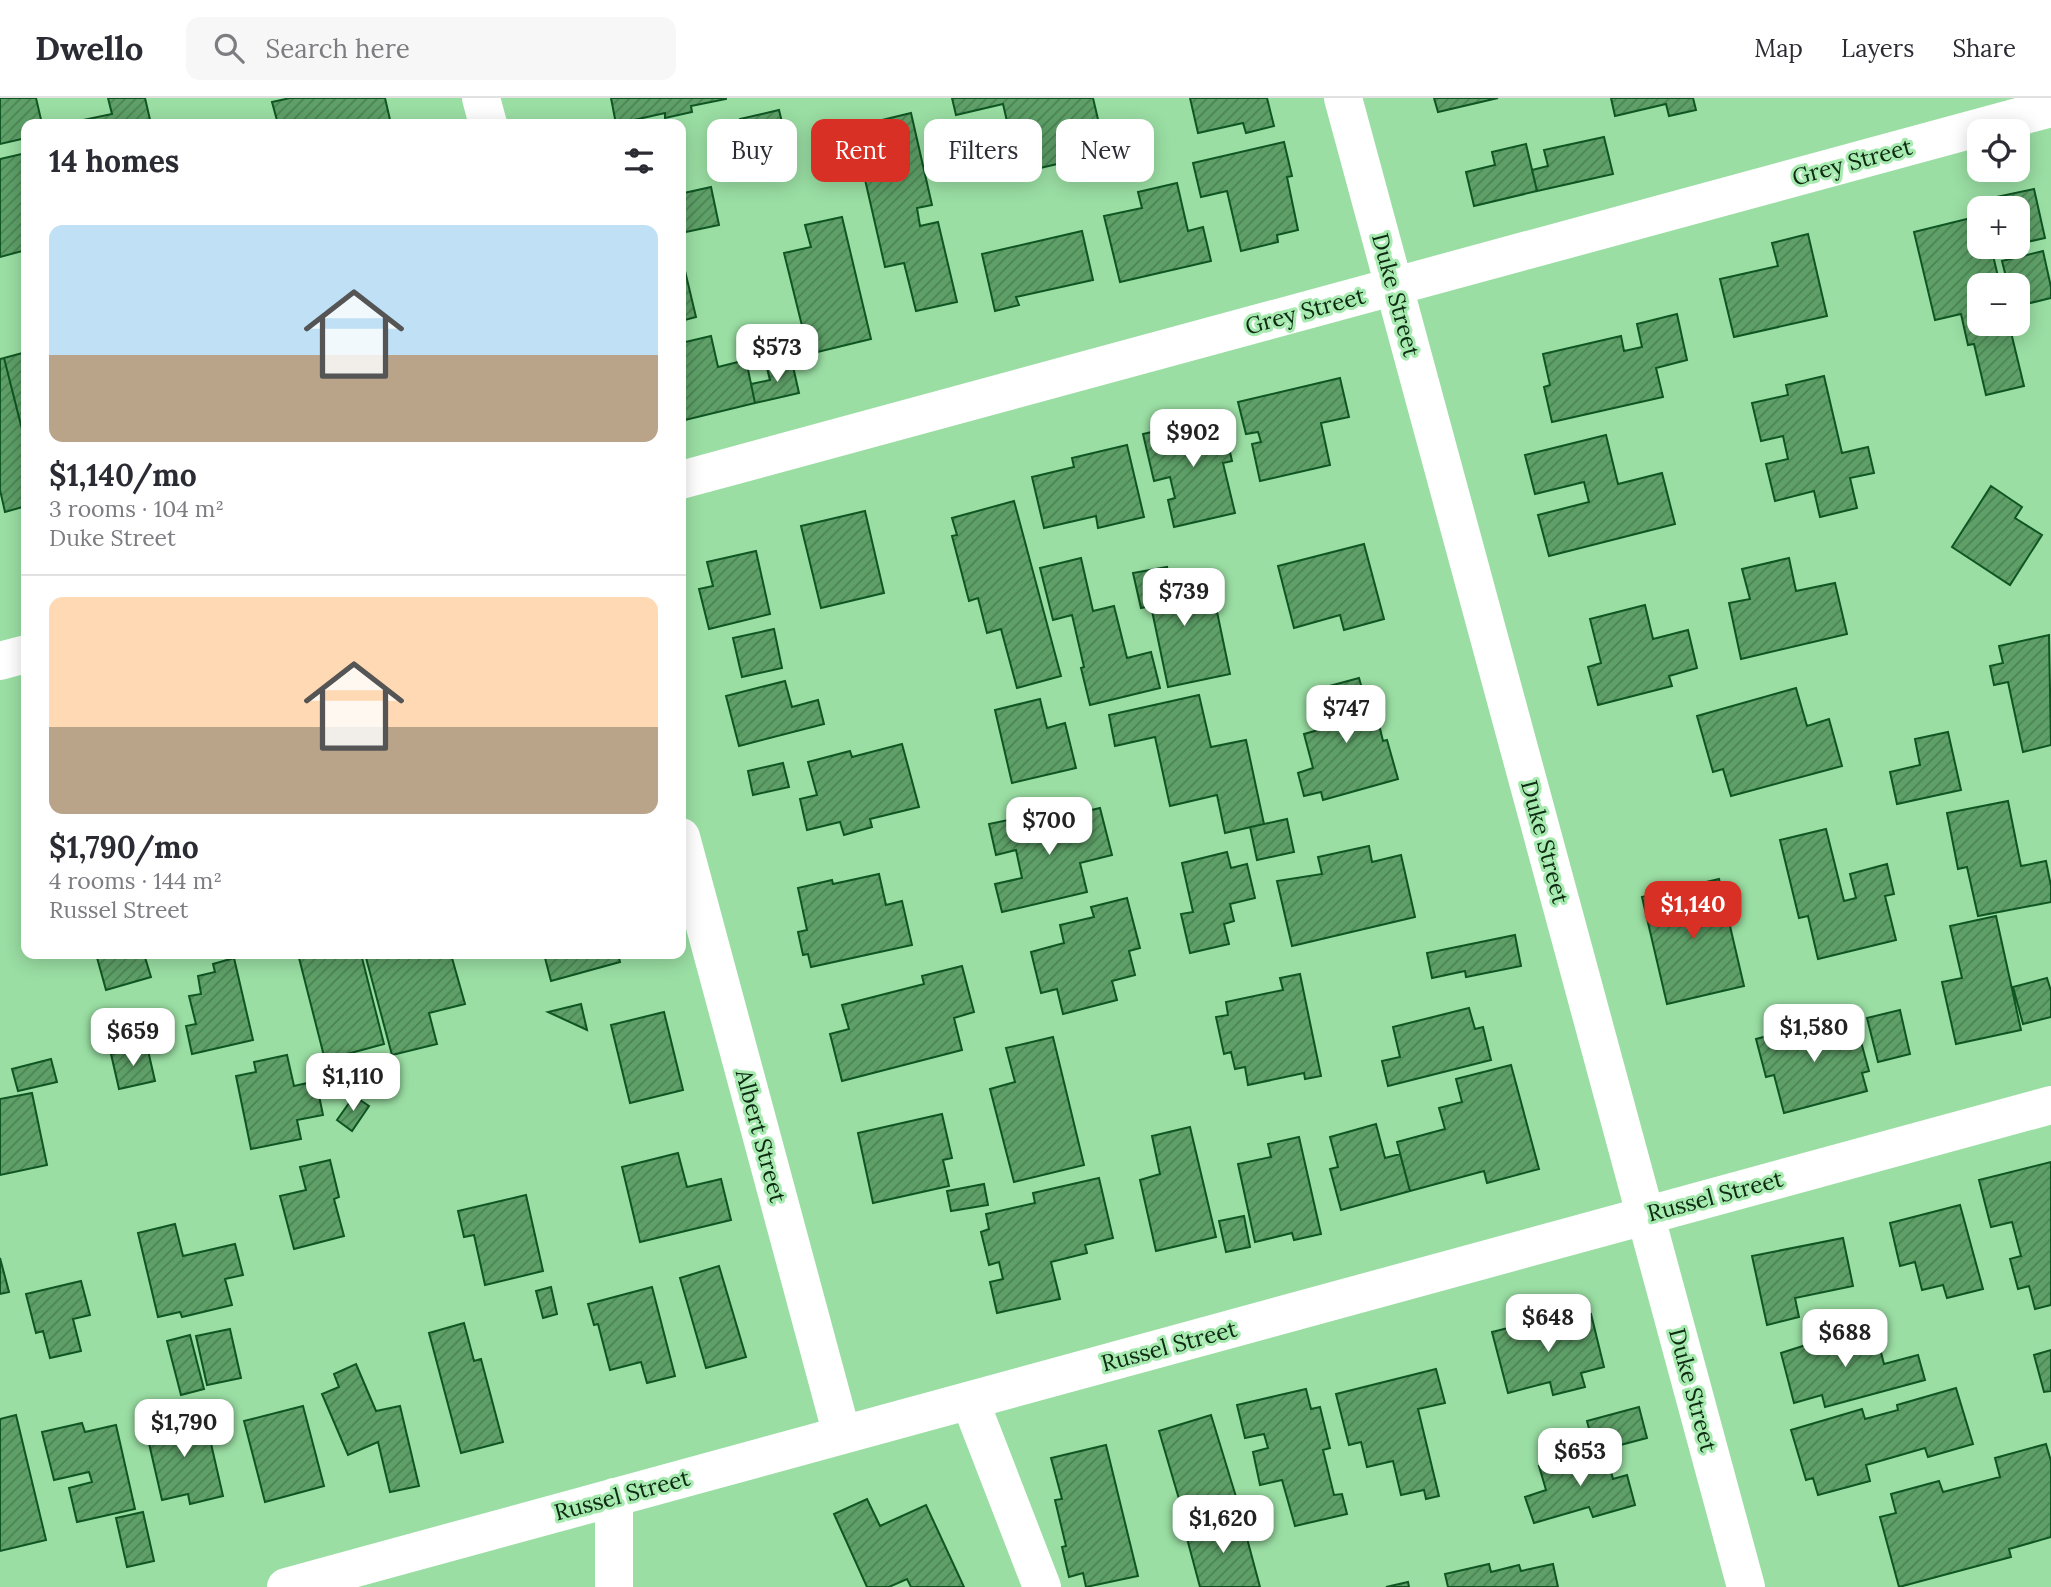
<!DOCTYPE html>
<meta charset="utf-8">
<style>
body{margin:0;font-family:Lora,serif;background:#f7f7f7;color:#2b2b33;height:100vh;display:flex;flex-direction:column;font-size:26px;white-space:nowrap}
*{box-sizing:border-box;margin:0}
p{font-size:23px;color:#7c7c81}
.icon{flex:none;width:38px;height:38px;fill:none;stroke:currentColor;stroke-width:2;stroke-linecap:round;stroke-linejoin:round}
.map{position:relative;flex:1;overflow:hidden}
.sheet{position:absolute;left:21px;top:21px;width:665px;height:840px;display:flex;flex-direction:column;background:#fff;border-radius:14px;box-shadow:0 4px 18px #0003}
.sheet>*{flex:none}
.top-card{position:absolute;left:707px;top:21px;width:665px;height:63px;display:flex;gap:14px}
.tools{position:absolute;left:1967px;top:21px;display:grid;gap:14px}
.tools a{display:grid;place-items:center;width:63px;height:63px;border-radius:14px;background:#fff;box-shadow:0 4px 18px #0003;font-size:35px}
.price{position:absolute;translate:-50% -60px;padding:0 16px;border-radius:14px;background:#fff;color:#222;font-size:23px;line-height:46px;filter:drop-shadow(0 2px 4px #0008)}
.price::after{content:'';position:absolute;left:50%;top:42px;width:21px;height:16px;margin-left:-10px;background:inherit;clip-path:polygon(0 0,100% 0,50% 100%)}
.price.selected{background:#d93025;color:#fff}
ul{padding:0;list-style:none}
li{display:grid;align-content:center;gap:14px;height:371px;padding:0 28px}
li+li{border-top:2px solid #e1e1e2}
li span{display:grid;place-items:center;height:217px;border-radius:14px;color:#555}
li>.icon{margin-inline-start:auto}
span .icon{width:126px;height:126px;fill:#fffc;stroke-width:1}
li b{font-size:30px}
h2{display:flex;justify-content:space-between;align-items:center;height:84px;padding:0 28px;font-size:30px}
.tag{padding:0 24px;border-radius:14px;background:#fff;box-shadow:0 4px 18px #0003;font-size:24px;line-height:63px}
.tag.selected{background:#d93025;color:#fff}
header{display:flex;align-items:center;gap:42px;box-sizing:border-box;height:98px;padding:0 35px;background:#fff;border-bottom:2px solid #e1e1e2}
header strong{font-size:33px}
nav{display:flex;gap:38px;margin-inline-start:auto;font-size:24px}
.search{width:490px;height:63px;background:#f7f7f7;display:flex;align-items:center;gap:18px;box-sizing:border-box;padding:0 24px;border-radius:14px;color:#7c7c81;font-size:26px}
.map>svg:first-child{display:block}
</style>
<header>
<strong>Dwello</strong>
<div class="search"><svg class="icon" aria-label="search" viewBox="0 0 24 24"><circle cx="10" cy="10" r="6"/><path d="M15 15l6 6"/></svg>Search here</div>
<nav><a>Map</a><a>Layers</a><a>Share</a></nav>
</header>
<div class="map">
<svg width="2051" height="1489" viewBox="0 0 2051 1489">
<defs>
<pattern id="building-hatch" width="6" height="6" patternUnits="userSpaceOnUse" patternTransform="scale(1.75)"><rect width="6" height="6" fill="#5ea068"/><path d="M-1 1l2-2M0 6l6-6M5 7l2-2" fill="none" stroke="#4c8354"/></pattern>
</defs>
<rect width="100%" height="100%" fill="#9adea3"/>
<path fill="url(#building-hatch)" stroke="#0f5623" stroke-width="2" d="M0 0H36L42 26H26V40L0 46Z
M108 0H145L151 26H78V23L112 16Z
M290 0H385L391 26H278L272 4Z
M611 0H726V1L691 8 692 14 665 20V15L616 26Z
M952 0H1093L1104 47 1068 55 1070 63 1019 75 1003 6 956 17Z
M1190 0H1267L1274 28 1246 35 1243 25 1198 35Z
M1434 0H1498L1438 14Z
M1611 0H1693L1696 12 1669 18 1666 6 1615 18Z
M779 12 787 45 748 54 740 21Z
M911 15 932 107 917 110 920 128 938 124 957 204 916 213 904 165 885 169 853 29Z
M1604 39 1613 76 1537 93 1532 72 1548 68 1544 52Z
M1284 44 1292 78 1287 79 1298 132 1277 137 1278 144 1241 153 1227 93 1201 99 1193 65Z
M1526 46 1537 93 1474 108 1466 74 1495 67 1492 54Z
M26 55V152L0 159V61Z
M681 81 684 95 711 89 719 127 681 135Z
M1177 85 1188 133 1203 129 1211 163 1120 184 1104 118 1142 110 1138 94Z
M2034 91 2045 140 2018 146V110H1989L1987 101Z
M1979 118V149H1991L2000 187H1979V226H2009L2024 288 1986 297 1974 246 1968 247 1961 216 1935 222 1914 134Z
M842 119 871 241 809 256 784 155 811 149 805 127Z
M1082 133 1093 182 1016 199 1019 207 995 213 982 156Z
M1808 136 1827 218 1734 239 1720 181 1778 168 1772 145Z
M2043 153 2051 189V200L2018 208V187H2008L2002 163Z
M681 156 696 219 681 223Z
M1677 216 1687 262 1656 270 1663 299 1552 324 1544 289 1550 287 1543 256 1621 238 1624 253 1642 249 1637 226Z
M711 238 718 269 746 262 755 305 681 323V245Z
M26 254V347L4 260Z
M4 260 26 347V408L5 414 0 392V261Z
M792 264 799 295 755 305 751 286 770 282 767 270Z
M1824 278 1842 355 1868 349 1874 375 1850 380 1857 410 1820 419 1814 393 1775 403 1766 366 1788 361 1783 338 1761 343 1752 305 1788 297 1786 287Z
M1340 280 1349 319 1321 325 1330 367 1260 383 1252 346 1261 344 1258 334 1246 336 1238 304Z
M1222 318 1232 363 1223 365 1235 415 1174 429 1168 402 1175 400 1170 379 1154 383 1143 336Z
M1606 337 1618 386 1662 375 1675 426 1549 458 1538 417 1589 404 1584 384 1535 396 1525 357Z
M1127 347 1144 419 1098 430 1096 418 1044 430 1032 379 1074 369 1072 360Z
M1991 388 2022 409 2015 420 2042 437 2010 487 1952 449Z
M1014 403 1061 578 1017 590 1001 531 987 535 978 500 969 503 952 438 957 437 952 420Z
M865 413 884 495 821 510 801 428Z
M1364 446 1384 521 1344 532 1340 517 1294 530 1278 468Z
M756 453 770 516 709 531 699 491 713 488 707 464Z
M1081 460 1093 513 1114 508 1127 560 1151 554 1160 590 1090 607 1081 570 1084 569 1072 517 1053 522 1040 470Z
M1789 460 1796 493 1835 485 1847 536 1741 561 1729 505 1750 501 1742 471Z
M1167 469 1172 493 1211 485 1230 576 1168 589 1151 508 1141 510 1133 475Z
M1645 507 1653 541 1688 532 1697 570 1669 578 1672 588 1598 607 1588 569 1601 565 1590 521Z
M774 531 782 570 742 579 733 540Z
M2049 537 2051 647 2023 654 2008 584 1994 587 1990 568 2003 565 1999 548Z
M1359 580 1370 619 1377 618 1383 643 1387 642 1398 681 1323 702 1321 694 1304 698 1298 675 1313 670 1304 636 1322 631 1311 593Z
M785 583 792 609 818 602 824 626 739 648 726 598Z
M1796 590 1807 628 1829 621 1842 668 1731 698 1723 671 1713 674 1697 618Z
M1199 597 1211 649 1246 642 1264 726 1225 735 1217 697 1170 708 1155 639 1115 648 1109 617Z
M1040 601 1047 630 1065 625 1076 670 1012 685 995 612Z
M1948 634 1961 692 1897 706 1890 674 1920 667 1915 641Z
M902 646 919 709 870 721 872 729 844 737 840 724 807 732 800 701 817 697 808 664 850 653 852 659Z
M783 665 789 689 753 697 748 673Z
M2008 703 2021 768 2046 763 2051 788V804L1978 818 1967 769 1958 771 1947 715Z
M1100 710 1112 757 1080 765 1087 794 1002 814 995 786 1022 780 1016 752 996 757 989 726 1018 720 1020 729Z
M1287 721 1294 754 1257 762 1250 729Z
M1826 731 1844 803 1856 800 1850 776 1887 766 1894 796 1885 798 1896 842 1818 861 1808 818 1799 820 1780 742Z
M1369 748 1372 764 1401 757 1415 819 1292 848 1277 783 1322 776 1318 759Z
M1227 754 1231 770 1247 766 1255 800 1230 806 1234 823 1224 826 1229 846 1190 855 1181 816 1193 814 1182 765Z
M879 776 886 807 902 803 912 847 811 869 808 856 803 857 798 834 807 832 798 790 832 782 833 786Z
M1719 781 1744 888 1667 906 1642 799Z
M1127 800 1140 850 1129 853 1135 877 1112 883 1117 902 1063 916 1057 891 1041 895 1031 854 1064 845 1060 827 1094 819 1091 809Z
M1996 818 2021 932 1956 946 1942 884 1962 880 1950 828Z
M1515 837 1521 868 1466 879 1465 873 1432 880 1427 855Z
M96 856H144L151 879 106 892Z
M298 856H361L384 946 325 962Z
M365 856H455L456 859 452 860 465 906 429 915 437 946 392 957Z
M544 856H618L620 864 551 883Z
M234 860 253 942 192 956 186 928 196 926 189 898 201 896 198 878 215 874 213 866Z
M962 868 974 914 954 920 962 952 842 983 830 936 849 931 842 907 924 886 922 878Z
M1300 876 1321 978 1305 981 1304 975 1248 987 1245 969 1235 971 1231 954 1224 956 1216 919 1228 917 1226 904 1283 892 1280 880Z
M2047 880 2051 893V919L2023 926 2013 889Z
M581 906 587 932 548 914Z
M1469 910 1475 931 1483 929 1491 962 1388 988 1382 963 1400 959 1393 929Z
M1900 912 1910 956 1878 964 1867 920Z
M664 914 683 992 630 1005 611 927Z
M1839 919 1846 944 1860 940 1869 973 1862 975 1867 993 1784 1015 1774 977 1766 979 1756 941Z
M1053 939 1084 1067 1014 1084 990 991 1015 984 1006 950Z
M147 948 155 983 119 991 111 956Z
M287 957 294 988 316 983 323 1017 297 1022 301 1041 251 1051 236 978 256 974 254 964Z
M51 961 57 984 18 993 12 971Z
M1511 967 1539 1071 1487 1085 1484 1073 1410 1093 1397 1044 1445 1031 1439 1010 1462 1004 1456 981Z
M32 995 47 1067 0 1077V1001Z
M354 998 369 1008 352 1033 337 1022Z
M942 1016 952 1060 943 1062 949 1088 873 1105 858 1035Z
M1376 1026 1385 1060 1400 1056 1410 1093 1341 1112 1330 1071 1338 1069 1330 1039Z
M1190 1029 1216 1139 1156 1153 1140 1082 1160 1076 1152 1038Z
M1299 1039 1321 1136 1294 1142 1292 1135 1255 1144 1238 1066 1271 1059 1268 1046Z
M678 1055 687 1089 721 1081 731 1122 640 1144 622 1069Z
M330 1062 339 1099 334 1101 344 1138 294 1151 280 1098 306 1092 300 1069Z
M2051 1064V1207L2035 1211 2029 1188 2018 1191 2010 1161 2021 1158 2012 1124 1991 1129 1979 1082Z
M1099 1080 1113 1140 1085 1147 1087 1155 1051 1164 1060 1201 997 1215 990 1184 1003 1181 999 1164 989 1167 981 1134 989 1131 986 1116 1035 1105 1033 1095Z
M984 1086 988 1107 951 1113 947 1093Z
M526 1097 543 1173 485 1187 474 1137 464 1139 458 1113Z
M1960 1107 1983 1191 1947 1200 1943 1187 1922 1192 1915 1164 1900 1168 1890 1125Z
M1244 1118 1250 1149 1226 1154 1219 1123Z
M175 1126 183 1158 235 1146 243 1177 225 1181 232 1207 182 1219 180 1214 158 1219 138 1135Z
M1843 1140 1853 1188 1795 1200 1799 1219 1767 1227 1752 1158Z
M0 1160 9 1194 0 1196Z
M719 1168 746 1259 706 1270 680 1180Z
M81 1183 90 1217 73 1221 81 1253 50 1260 43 1233 36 1235 26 1196Z
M551 1189 557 1216 543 1220 536 1193Z
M652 1189 675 1278 647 1285 641 1264 610 1272 598 1226 594 1227 588 1206Z
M1591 1216 1604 1269 1581 1275 1585 1289 1553 1297 1550 1284 1508 1295 1492 1234 1552 1219 1553 1226Z
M464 1225 474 1263 481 1261 503 1344 461 1355 429 1235Z
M1848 1227 1853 1245 1877 1239 1884 1266 1918 1257 1925 1282 1825 1309 1822 1297 1794 1305 1781 1255 1809 1246 1807 1239Z
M230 1231 241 1280 207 1287 196 1238Z
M190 1237 204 1291 181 1297 167 1243Z
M2051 1252V1293L2044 1294 2034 1257Z
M356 1266 376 1313 400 1308 419 1388 390 1394 378 1344 348 1357 322 1296 339 1289 334 1276Z
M1436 1271 1445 1305 1418 1311 1439 1398 1426 1401 1424 1392 1401 1397 1393 1363 1367 1369 1361 1344 1349 1347 1336 1296Z
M1956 1290 1973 1346 1928 1359 1925 1350 1866 1367 1870 1383 1818 1397 1813 1380 1806 1382 1791 1332 1862 1311 1865 1321 1898 1312 1897 1307Z
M1306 1291 1311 1311 1320 1309 1330 1350 1323 1352 1334 1397 1342 1396 1347 1416 1295 1428 1282 1382 1260 1387 1253 1354 1268 1350 1264 1336 1245 1340 1237 1307Z
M303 1308 324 1388 265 1404 244 1323Z
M1639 1309 1647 1340 1609 1350 1607 1343 1593 1346 1587 1323Z
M204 1315 223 1398 190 1406 188 1396 162 1402 145 1328Z
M16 1317 46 1442 0 1453V1321Z
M1211 1317 1237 1402 1184 1418 1159 1333Z
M82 1325 85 1334 116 1327 135 1411 77 1424 69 1390 92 1384 89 1374 54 1382 42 1334Z
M2046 1346 2051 1363V1439L2009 1451 2011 1459 1899 1489 1880 1419 1896 1415 1891 1396 1939 1383 1943 1394 2000 1379 1995 1360Z
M1106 1347 1138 1478 1086 1489 1083 1475 1069 1479 1062 1449 1066 1448 1055 1402 1062 1401 1051 1360Z
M1604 1349 1613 1381 1627 1377 1635 1407 1593 1419 1589 1409 1534 1425 1525 1399 1546 1392 1539 1368Z
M867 1401 880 1428 926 1407 964 1489H911L907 1481 889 1489H867L834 1416Z
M143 1414 154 1463 127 1469 116 1420Z
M1241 1418 1260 1489H1200L1185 1433Z
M1489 1466 1491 1474 1519 1467 1521 1473 1553 1466 1558 1489H1448L1445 1476Z
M1408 1484 1409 1489H1386Z"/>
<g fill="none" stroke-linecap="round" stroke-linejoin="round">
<path stroke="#fff" stroke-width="38" d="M481 0 488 26
M1343 0 1746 1489
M681 382 2051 10
M0 563 26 556
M681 739 842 1337
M970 1303 1042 1489
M614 1399V1489
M286 1489 2051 1007"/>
</g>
<g text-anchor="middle" stroke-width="6" stroke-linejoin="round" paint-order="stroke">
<g font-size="23" fill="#0e2a13" stroke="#a7ebb0">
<text transform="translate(1852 64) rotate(-15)" y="8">Grey Street</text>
<text transform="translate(1396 197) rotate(75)" y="8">Duke Street</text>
<text transform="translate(1305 213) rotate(-15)" y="8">Grey Street</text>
<text transform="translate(1545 744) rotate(75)" y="8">Duke Street</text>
<text transform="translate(761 1038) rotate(75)" y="8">Albert Street</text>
<text transform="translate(1715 1098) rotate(-15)" y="8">Russel Street</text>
<text transform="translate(1169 1248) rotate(-15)" y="8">Russel Street</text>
<text transform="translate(1693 1292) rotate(75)" y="8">Duke Street</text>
<text transform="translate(622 1397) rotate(-15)" y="8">Russel Street</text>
</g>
</g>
</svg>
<div class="tools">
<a><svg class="icon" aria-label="locate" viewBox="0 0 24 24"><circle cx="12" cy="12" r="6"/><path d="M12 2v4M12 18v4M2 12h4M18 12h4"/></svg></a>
<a>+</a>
<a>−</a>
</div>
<b class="price" style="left:777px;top:286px">$573</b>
<b class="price" style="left:1193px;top:371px">$902</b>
<b class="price" style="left:1184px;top:530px">$739</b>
<b class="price" style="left:1346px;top:647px">$747</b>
<b class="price" style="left:1049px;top:759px">$700</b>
<b class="price selected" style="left:1693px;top:843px">$1,140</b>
<b class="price" style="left:1814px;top:966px">$1,580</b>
<b class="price" style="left:133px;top:970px">$659</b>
<b class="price" style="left:353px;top:1015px">$1,110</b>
<b class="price" style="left:1548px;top:1256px">$648</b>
<b class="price" style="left:1845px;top:1271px">$688</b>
<b class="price" style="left:184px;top:1361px">$1,790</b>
<b class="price" style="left:1580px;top:1390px">$653</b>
<b class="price" style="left:1223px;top:1457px">$1,620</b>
<div class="top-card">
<a class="tag">Buy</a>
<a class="tag selected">Rent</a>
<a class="tag">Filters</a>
<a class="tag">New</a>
</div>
<section class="sheet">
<h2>14 homes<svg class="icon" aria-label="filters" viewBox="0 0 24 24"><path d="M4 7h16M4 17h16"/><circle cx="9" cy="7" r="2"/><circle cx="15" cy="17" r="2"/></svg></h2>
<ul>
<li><span style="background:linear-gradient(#bfe0f5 60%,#b9a48a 0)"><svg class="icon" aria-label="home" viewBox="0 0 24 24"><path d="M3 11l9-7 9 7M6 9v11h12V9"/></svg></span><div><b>$1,140/mo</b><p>3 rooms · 104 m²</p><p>Duke Street</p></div></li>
<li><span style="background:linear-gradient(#ffd9b3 60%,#b9a48a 0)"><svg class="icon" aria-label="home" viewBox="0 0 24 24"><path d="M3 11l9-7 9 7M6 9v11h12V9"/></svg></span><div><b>$1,790/mo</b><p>4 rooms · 144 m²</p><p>Russel Street</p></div></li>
</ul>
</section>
</div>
